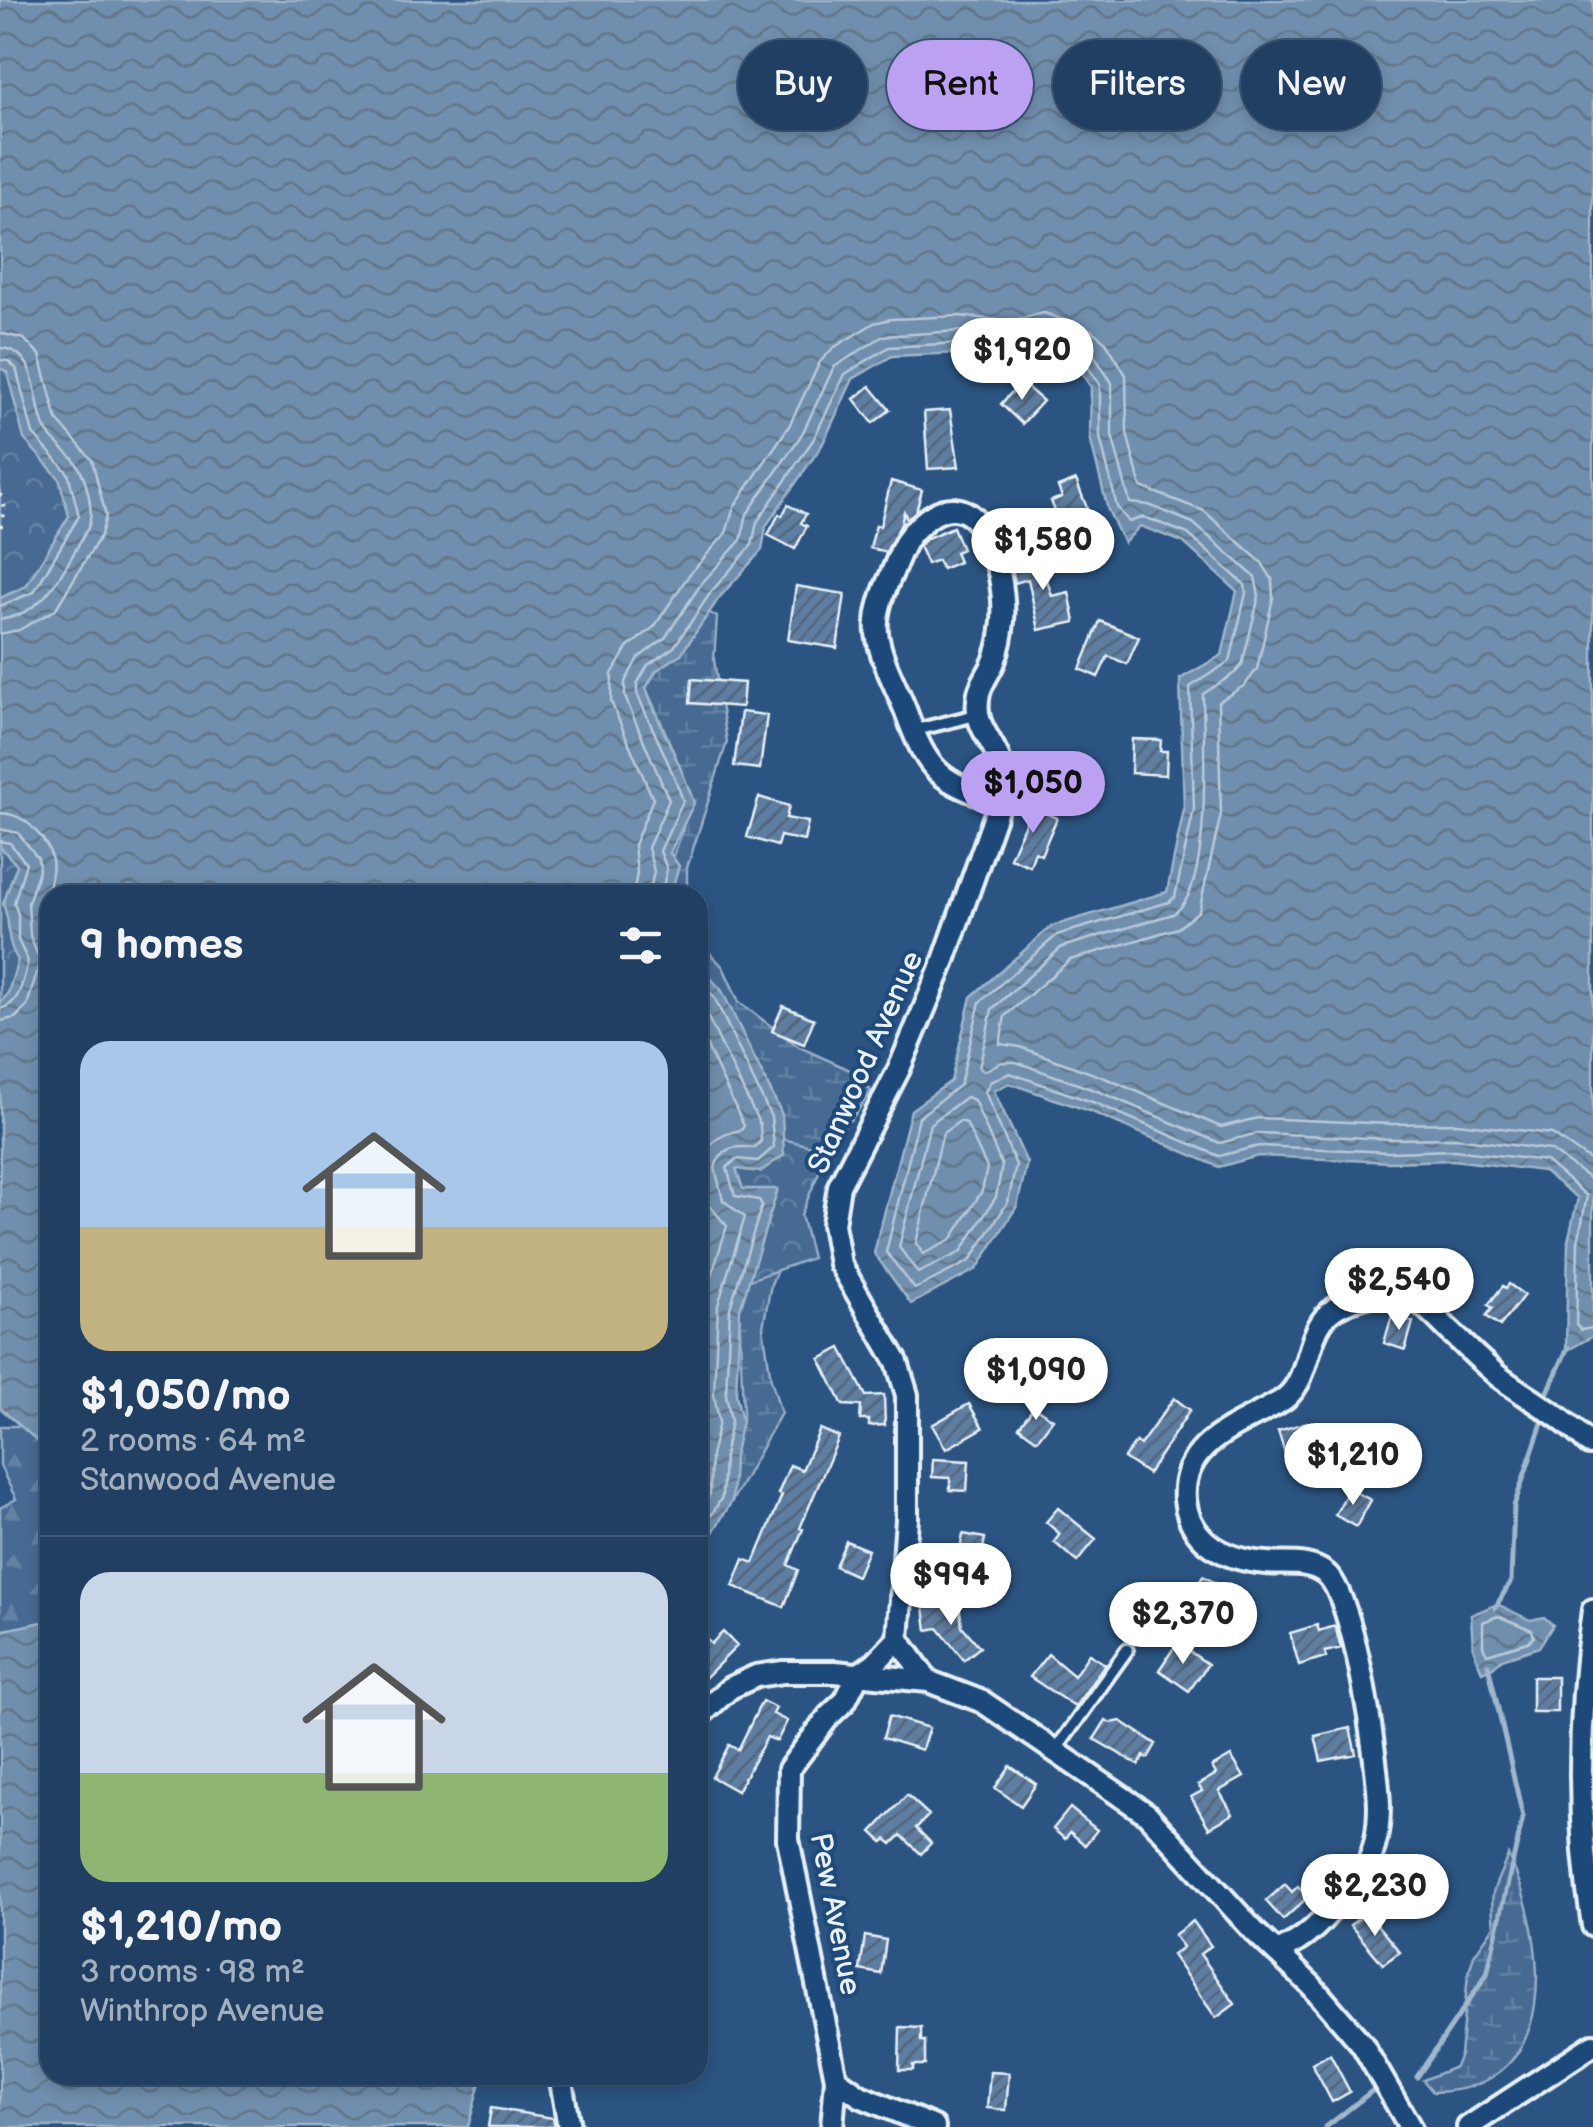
<!DOCTYPE html>
<meta charset="utf-8">
<style>
body{margin:0;font-family:"Balsamiq Sans",sans-serif;background:#2d4a6b;color:#f1f3f6;height:100vh;display:flex;flex-direction:column;font-size:38px;white-space:nowrap}
*{box-sizing:border-box;margin:0}
p{font-size:32px;color:#a2afbe}
.icon{flex:none;width:55px;height:55px;fill:none;stroke:currentColor;stroke-width:2;stroke-linecap:round;stroke-linejoin:round}
.map{position:relative;flex:1;overflow:hidden}
.sheet{position:absolute;left:40px;top:885px;width:668px;height:1200px;display:flex;flex-direction:column;background:#203f62;border-radius:30px;box-shadow:0 5px 15px #0003,0 0 0 2px #3d5877}
.sheet>*{flex:none}
.top-card{position:absolute;left:738px;top:40px;width:705px;height:90px;display:flex;gap:20px}
.price{position:absolute;translate:-50% -85px;padding:0 22px;border-radius:35px;background:#fff;color:#222;font-size:32px;line-height:65px;filter:drop-shadow(0 2px 5px #0008)}
.price::after{content:'';position:absolute;left:50%;top:60px;width:30px;height:22px;margin-left:-15px;background:inherit;clip-path:polygon(0 0,100% 0,50% 100%)}
.price.active{background:#bca0f2;color:#111}
ul{padding:0;list-style:none}
li{display:grid;align-content:center;gap:20px;height:530px;padding:0 40px}
li+li{border-top:2px solid #3d5877}
li span{display:grid;place-items:center;height:310px;border-radius:30px;color:#555}
li>.icon{margin-inline-start:auto}
span .icon{width:180px;height:180px;fill:#fffc;stroke-width:1}
li b{font-size:42px}
h2{display:flex;justify-content:space-between;align-items:center;height:120px;padding:0 40px;font-size:42px}
.tag{padding:0 35px;border-radius:45px;background:#203f62;box-shadow:0 5px 15px #0003,0 0 0 2px #3d5877;font-size:35px;line-height:90px}
.tag.active{background:#bca0f2;color:#111}
.map>svg:first-child{display:block}
</style>
<div class="map">
<svg width="1593" height="2127" viewBox="0 0 1593 2127">
<defs>
<pattern id="forest-firs" width="22" height="20" patternUnits="userSpaceOnUse" patternTransform="scale(2.5)"><rect width="22" height="20" fill="#476b93"/><path d="M5 1l3.5 6h-7zM16 11l3.5 6h-7z" fill="#6281a3"/></pattern>
<pattern id="wetland-marsh" width="20" height="14" patternUnits="userSpaceOnUse" patternTransform="scale(2.5)"><rect width="20" height="14" fill="#476b93"/><path d="M1 5h8M5 5V1M11 12h8M15 12V8" fill="none" stroke="#6281a3"/></pattern>
<pattern id="park-crowns" width="20" height="18" patternUnits="userSpaceOnUse" patternTransform="scale(2.5)"><rect width="20" height="18" fill="#476b93"/><path d="M2 6a3 3 0 1 1 6 0M12 15a3 3 0 1 1 6 0" fill="none" stroke="#6281a3"/></pattern>
<pattern id="water-waves" width="16" height="10" patternUnits="userSpaceOnUse" patternTransform="scale(2.5)"><rect width="16" height="10" fill="#708ead"/><path d="M0 5q4-4 8 0t8 0" fill="none" stroke="#61768a"/></pattern>
<pattern id="building-hatch" width="6" height="6" patternUnits="userSpaceOnUse" patternTransform="scale(2.5)"><rect width="6" height="6" fill="#5d7da1"/><path d="M-1 1l2-2M0 6l6-6M5 7l2-2" fill="none" stroke="#53657a"/></pattern>
</defs>
<rect width="100%" height="100%" fill="#2b5482"/>
<filter id="ink" filterUnits="userSpaceOnUse"><feTurbulence type="fractalNoise" baseFrequency=".01" numOctaves="2"/><feDisplacementMap in="SourceGraphic" scale="20" xChannelSelector="R" yChannelSelector="G"/><feConvolveMatrix kernelMatrix="1 2 1 2 8 2 1 2 1" color-interpolation-filters="sRGB"/></filter>
<g filter="url(#ink)">
<path fill="url(#forest-firs)" stroke="#98aec6" stroke-width="2.5" d="M0 1426H21L50 1452V1617L43 1622 0 1631V1508L16 1499 0 1466Z"/>
<path fill="url(#wetland-marsh)" stroke="#98aec6" stroke-width="2.5" d="M696 605 717 617 714 660 727 742 687 868V895H662C662 870 677 853 683 829 694 780 661 726 643 681Z
M698 940 723 967 739 1002 799 1047 861 1075 871 1091C853 1121 837 1136 807 1152L787 1247 771 1284 763 1327 771 1379 781 1413 732 1501 730 1464 743 1414 734 1163 782 1115C761 1069 737 1018 698 985Z
M1508 1855C1548 1939 1565 2091 1433 2092L1423 2080 1455 2067 1460 2055 1468 1974 1474 1955 1494 1926C1489 1885 1495 1890 1508 1855Z"/>
<path fill="url(#park-crowns)" stroke="#98aec6" stroke-width="2.5" d="M0 347 90 512 0 616Z
M0 823 16 843 24 964 0 1017Z
M766 1135 828 1150 801 1215 812 1258 738 1284 731 1172 745 1166Z"/>
<path fill="url(#water-waves)" stroke="#a0b6cb" stroke-width="2.5" d="M0 0H1593V1336L1566 1351 1568 1241 1578 1198 1543 1171 1453 1160 1391 1162 1258 1156 1219 1167 1092 1112 1009 1083 994 1091 1027 1163 1017 1206 977 1269 911 1304 874 1253 911 1110 951 1081 971 997 1052 926 1167 892 1184 809 1180 679 1222 655 1237 591 1183 542 1140 526 1124 543 1108 510 1090 438 1091 387 1075 364 1043 350 1013 360 959 353 892 356 853 379 822 445 766 526 762 550 719 598 681 654 656 671 646 688C660 728 681 763 694 803L670 853 679 866 670 895H50V1452L0 1408V1003L8 993 18 960C3 936 13 927 3 904L17 865 0 847V598L26 586 69 516 59 478 24 439 7 372 0 368Z
M698 963 722 991 782 1115 784 1155 760 1172 736 1169 743 1189H778L740 1309 736 1394 742 1421 734 1457 732 1501 698 1557Z
M1497 1604 1530 1620 1544 1617 1553 1625 1539 1647 1502 1659 1493 1667 1482 1672 1473 1648 1471 1615Z
M50 1617V2075H482L468 2127H0V1631L43 1622Z"/>
<g fill="none" stroke-linecap="round" stroke-linejoin="round">
<path stroke="#b8c9da" stroke-width="2.5" d="M0 333 24 339 40 355 57 420 92 460 106 516 101 535 55 610 19 630 0 634
M0 348C38 350 33 396 43 424 48 438 64 449 74 460 86 475 95 510 88 528 67 563 47 616 0 619
M0 360 8 361 16 368 33 434 68 473 79 516 34 592 0 606
M0 813C15 814 25 819 35 830 78 873 25 901 50 941
M0 829 18 833 38 858 39 870 28 903 30 936 40 961 27 1006 15 1018 0 1021
M0 841 10 843 26 863 14 903 18 914V940L28 961C23 979 21 1005 0 1009
M633 895 637 873 634 845 653 799 611 702 612 674 627 648 654 627 689 575 726 533 734 507 789 426 820 362 833 348 874 323 891 319 959 316 1009 321 1044 313 1091 330 1106 342 1126 375 1127 433 1141 487 1204 511 1262 563 1272 579 1273 598 1257 669 1245 685 1218 702 1221 814 1199 911 1178 928 1070 960 1005 1016 1000 1044 1020 1047 1105 1078 1221 1127 1258 1118 1391 1124 1457 1123 1552 1134 1593 1162
M649 895 654 871 648 848 669 800 625 697V682L638 658 665 638 701 584 741 540 747 514 802 434 834 367 883 336 959 331 1011 337 1044 328 1088 346 1112 383V435L1130 503 1149 505 1193 523 1255 577 1259 596 1242 665 1235 673 1203 694C1203 737 1214 891 1173 914L1062 947 992 1009 979 1068 984 1071 1002 1062H1016L1100 1092 1220 1143 1258 1133 1391 1139 1456 1138 1550 1150 1593 1181
M661 895 667 869 660 851 683 801C671 764 652 730 637 693V684L648 665 674 647 711 592 752 545 757 522 813 440 845 374 889 347 959 343 1012 349 1043 340 1081 356 1100 385V437L1117 507 1129 522 1144 517 1188 534 1245 585 1246 593 1230 661 1190 687 1194 809 1175 897 1169 902 1057 935 980 1002 960 1085 919 1117 886 1252 915 1289 970 1261 1008 1202 1016 1165 985 1092 990 1082 1010 1073 1095 1103 1219 1156 1259 1146 1390 1152 1454 1150 1546 1161 1587 1196 1578 1242 1576 1325 1581 1330 1593 1328
M698 978 714 997 771 1117 774 1147 758 1161 736 1159 727 1168 735 1196 759 1200 762 1205 730 1308 726 1394 731 1421 724 1457 722 1497 698 1538
M698 997 760 1125 761 1141 754 1148C735 1145 721 1147 715 1168L723 1200 745 1217 718 1305 714 1394 719 1422 711 1456 710 1494 698 1514
M698 1027 744 1126 741 1130C719 1134 705 1144 700 1166L709 1205 727 1226 703 1303 699 1395 703 1421 698 1448
M966 1097 974 1100 1002 1166 996 1197 961 1252 918 1273 899 1247 930 1124Z
M960 1121 966 1123 987 1168 982 1191 951 1240 923 1254 916 1243 943 1133Z
M1498 1616 1532 1630 1534 1637 1528 1642 1487 1654 1483 1646V1622Z"/>
<path stroke="#a0b6cb" stroke-width="5" d="M1547 1394 1568 1347
M1495 1608 1511 1581 1514 1506 1543 1420
M1417 2077 1487 1974 1523 1817 1488 1665
M1326 2127 1372 2091"/>
</g>
<path fill="url(#building-hatch)" stroke="#e8f1f8" stroke-width="2.5" d="M1021 382 1043 401 1022 424 1001 404Z
M870 386 890 410 873 423 854 399Z
M950 410 959 467 928 469 924 412Z
M1076 480 1087 508 1058 519 1051 501 1062 497 1058 487Z
M891 481 922 490 916 511 907 519 904 512 901 524 886 552 870 548 876 525 880 526Z
M788 505 806 514 801 523 807 526 795 549 768 535 779 514 782 516Z
M953 527 962 549 955 552 959 562 942 569 938 560 927 564 919 546 927 538Z
M1033 553V556L1039 554 1052 596 1069 592 1075 622 1039 630 1028 579 1015 583 1010 559Z
M796 586 845 594 837 648 788 640Z
M1100 621 1139 637 1127 664 1108 656 1098 677 1080 669Z
M692 679 744 683 742 707 690 703Z
M741 712 767 715 760 769 734 766Z
M1132 739 1161 740 1160 751H1167L1166 775 1131 773Z
M759 797 789 806 786 818 808 822 804 841 780 836 777 846 747 837Z
M1032 807 1057 818 1041 855 1035 852 1030 866 1010 858Z
M783 1006 814 1019 804 1044 772 1031Z
M1509 1284 1524 1295 1500 1326 1486 1316 1493 1308 1488 1305 1503 1286 1506 1288Z
M1392 1316 1413 1322 1405 1350 1384 1343Z
M841 1348 866 1396 884 1395 885 1425 869 1426V1420H860L861 1406 843 1405 820 1359Z
M1174 1398 1190 1410 1148 1474 1124 1458 1136 1442 1140 1445Z
M969 1404 983 1428 946 1449 932 1425Z
M1034 1407 1053 1419 1037 1440 1019 1427Z
M1307 1422 1316 1453 1288 1462 1278 1431Z
M820 1429 839 1437 800 1528 803 1529 788 1565 798 1570 784 1607 733 1586 744 1559 754 1563 782 1495 778 1494 790 1465 802 1470Z
M933 1459 969 1461 967 1491 950 1490V1478L932 1477Z
M1349 1489 1371 1500 1356 1527 1335 1515Z
M1058 1508 1096 1539 1077 1562 1054 1542 1060 1534 1046 1522Z
M963 1534 985 1538 980 1566 989 1568 987 1584 964 1580 967 1567 957 1565Z
M846 1541 868 1550 857 1576 835 1566Z
M1203 1576 1233 1593 1223 1610 1193 1593Z
M959 1603 962 1626 980 1647 964 1660 938 1628 927 1630 924 1607Z
M1156 1605 1174 1619 1160 1639 1141 1624Z
M1317 1625 1319 1631 1335 1626 1341 1648 1325 1652 1326 1657 1299 1665 1290 1633Z
M698 1630 711 1644 723 1632 737 1646 698 1685Z
M1177 1643 1208 1664 1189 1691 1159 1670Z
M1048 1654 1074 1676 1089 1654 1105 1664 1075 1707 1030 1677Z
M1532 1677H1557V1712H1532Z
M762 1701 776 1708 773 1714 787 1721 777 1741 767 1737 737 1791 712 1777 729 1745 738 1750Z
M889 1716 929 1728 922 1750 883 1738Z
M1106 1720 1111 1723 1121 1721 1156 1744 1148 1758 1144 1756 1139 1765 1094 1739Z
M1350 1728 1356 1754 1321 1761 1315 1736Z
M1231 1756 1244 1777 1219 1791 1233 1814 1209 1828 1191 1797 1202 1791 1198 1785 1216 1774 1212 1767Z
M1010 1766 1036 1784 1021 1806 995 1788Z
M907 1795 929 1815 916 1828 931 1843 921 1854 901 1835 892 1844 886 1839 883 1842 872 1832Z
M1070 1808 1097 1830 1085 1845 1070 1832 1065 1839 1053 1829Z
M1285 1884 1292 1892 1298 1886 1308 1897 1283 1920 1266 1901Z
M1367 1913 1400 1952 1383 1964 1350 1925Z
M1193 1921 1211 1946 1200 1954 1235 2004 1216 2018 1172 1955 1183 1947 1174 1935Z
M865 1936 886 1940 881 1974 860 1970Z
M900 2027 921 2028V2041H925V2065H913V2070H899Z
M1330 2054 1350 2092 1332 2102 1312 2064Z
M990 2072 1009 2073 1006 2110 987 2108Z
M491 2108 553 2118 555 2127H488Z"/>
<g fill="none" stroke-linecap="round" stroke-linejoin="round">
<g stroke="#e8f1f8" stroke-width="18">
<path id="service" d="M912 731 976 715
M1055 1751 1127 1650"/>
</g>
<g stroke="#e8f1f8" stroke-width="28">
<path id="minor" d="M1593 1610C1578 1715 1576 1822 1593 1926
M858 1675 875 1663 898 1639
M928 1681 898 1639 907 1519V1395L897 1362 840 1264 833 1224 839 1186 899 1069 942 966 995 816C999 800 1006 781 1001 764 992 736 972 727 979 693 982 681 991 671 995 659 999 648 1002 633 1003 621 1007 569 977 460 911 534 902 544 897 562 891 575 883 592 875 614 877 633 881 662 896 685 906 712 928 772 938 781 999 801
M698 1717 730 1688 756 1676 783 1672H835L928 1681 983 1702 1147 1814 1254 1931 1311 1985 1362 2044 1410 2127
M1276 1952C1307 1940 1324 1920 1343 1894 1350 1884 1361 1876 1367 1865 1376 1848 1379 1824 1379 1806 1378 1765 1355 1594 1325 1573 1308 1560 1286 1565 1266 1563 1227 1560 1190 1543 1185 1500 1180 1443 1240 1425 1278 1403 1312 1385 1303 1338 1329 1313 1343 1300 1381 1290 1400 1294 1422 1298 1438 1321 1454 1335 1468 1349 1483 1363 1498 1376 1528 1399 1563 1416 1589 1444
M560 2075 569 2127
M836 2079 860 2096 934 2127
M832 2127 836 2079 788 1839 789 1769 829 1716 845 1701 858 1675
M1468 2127 1593 2045"/>
</g>
<path stroke="#e8f1f8" stroke-width="4" stroke-dasharray="2.5 8" stroke-linecap="butt" d="M0 494 4 509 0 530"/>
<use href="#service" stroke="#1f4a7a" stroke-width="10"/>
<use href="#minor" stroke="#1f4a7a" stroke-width="20"/>
</g>
</g>
<g text-anchor="middle" stroke-width="8" stroke-linejoin="round" paint-order="stroke">
<g font-size="30" fill="#e8f1f8" stroke="#1f4a7a">
<text transform="translate(865 1062) rotate(-66)" y="10">Stanwood Avenue</text>
<text transform="translate(836 1914) rotate(79)" y="10">Pew Avenue</text>
</g>
</g>
</svg>
<b class="price" style="left:1022px;top:403px">$1,920</b>
<b class="price" style="left:1043px;top:593px">$1,580</b>
<b class="price active" style="left:1033px;top:836px">$1,050</b>
<b class="price" style="left:1399px;top:1333px">$2,540</b>
<b class="price" style="left:1036px;top:1423px">$1,090</b>
<b class="price" style="left:1353px;top:1508px">$1,210</b>
<b class="price" style="left:951px;top:1628px">$994</b>
<b class="price" style="left:1183px;top:1667px">$2,370</b>
<b class="price" style="left:1375px;top:1939px">$2,230</b>
<div class="top-card">
<a class="tag">Buy</a>
<a class="tag active">Rent</a>
<a class="tag">Filters</a>
<a class="tag">New</a>
</div>
<section class="sheet">
<h2>9 homes<svg class="icon" aria-label="filters" viewBox="0 0 24 24"><path d="M4 7h16M4 17h16"/><circle cx="9" cy="7" r="2"/><circle cx="15" cy="17" r="2"/></svg></h2>
<ul>
<li><span style="background:linear-gradient(#a9c7e8 60%,#c2b280 0)"><svg class="icon" aria-label="home" viewBox="0 0 24 24"><path d="M3 11l9-7 9 7M6 9v11h12V9"/></svg></span><div><b>$1,050/mo</b><p>2 rooms · 64 m²</p><p>Stanwood Avenue</p></div></li>
<li><span style="background:linear-gradient(#c9d6e8 65%,#8fb573 0)"><svg class="icon" aria-label="home" viewBox="0 0 24 24"><path d="M3 11l9-7 9 7M6 9v11h12V9"/></svg></span><div><b>$1,210/mo</b><p>3 rooms · 98 m²</p><p>Winthrop Avenue</p></div></li>
</ul>
</section>
</div>
